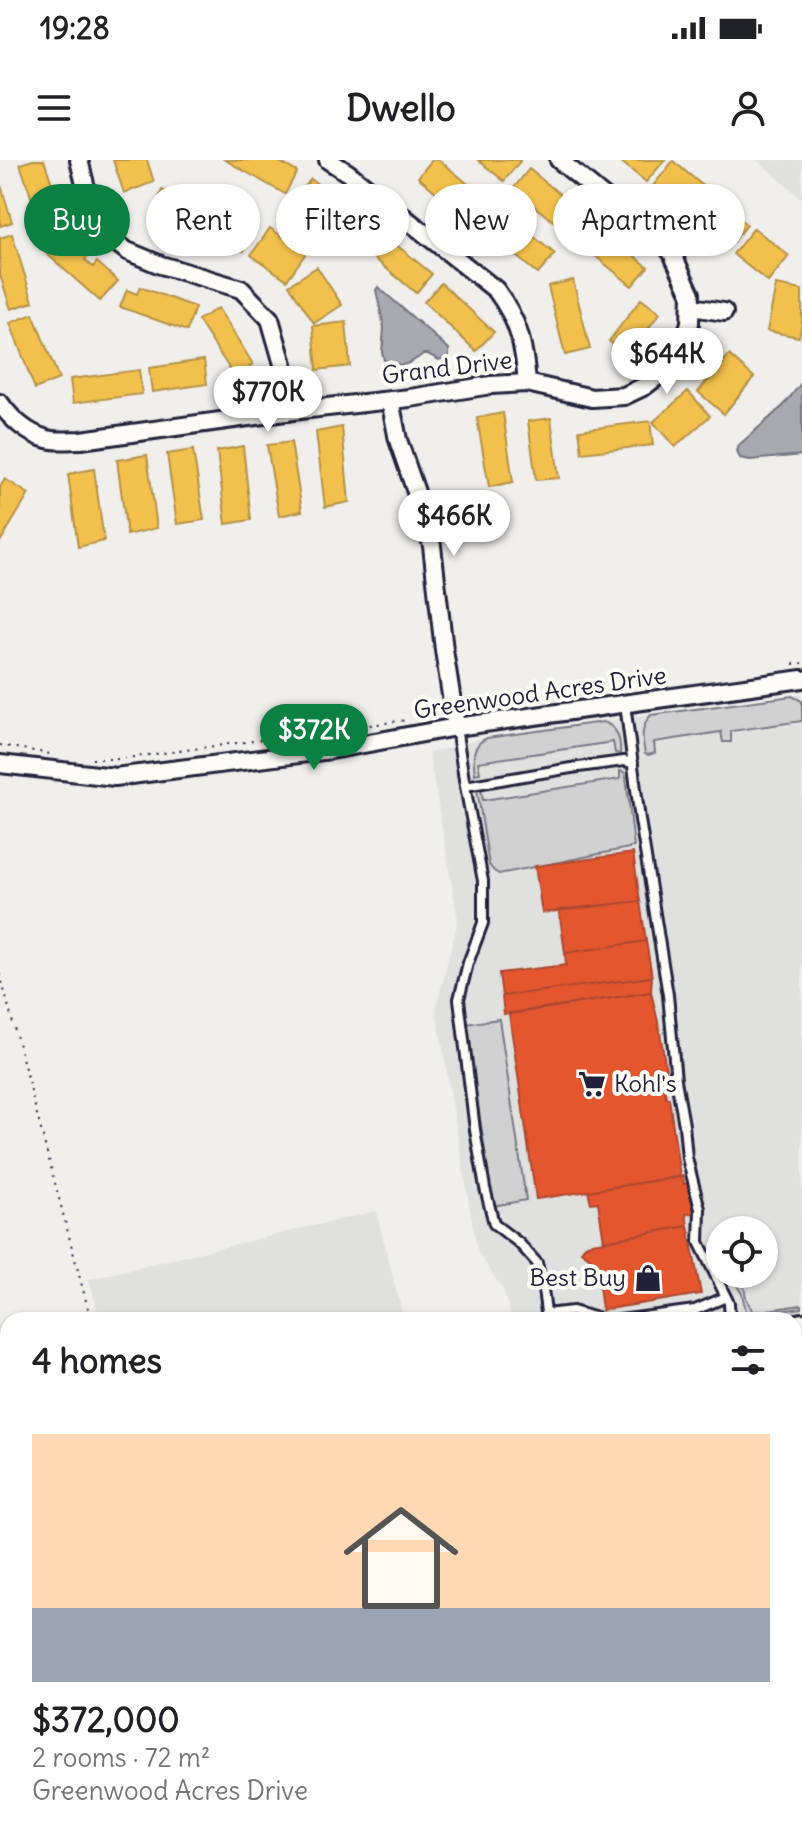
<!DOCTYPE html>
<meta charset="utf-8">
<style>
body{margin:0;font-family:Delius,sans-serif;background:#f2f2f2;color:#202124;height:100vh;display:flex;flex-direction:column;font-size:30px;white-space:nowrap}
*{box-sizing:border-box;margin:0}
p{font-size:26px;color:#757577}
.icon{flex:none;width:44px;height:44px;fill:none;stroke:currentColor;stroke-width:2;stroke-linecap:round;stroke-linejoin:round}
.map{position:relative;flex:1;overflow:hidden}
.side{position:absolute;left:0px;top:1152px;width:802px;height:536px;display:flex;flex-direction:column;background:#fff;border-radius:24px 24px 0 0;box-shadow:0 2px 6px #0004}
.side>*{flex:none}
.guide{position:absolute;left:24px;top:24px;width:754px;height:72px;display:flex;gap:16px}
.buttons{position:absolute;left:706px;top:1056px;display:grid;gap:16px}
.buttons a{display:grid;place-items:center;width:72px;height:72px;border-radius:50%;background:#fff;box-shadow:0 2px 6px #0004;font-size:40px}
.price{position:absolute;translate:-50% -68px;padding:0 18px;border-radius:28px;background:#fff;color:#222;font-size:26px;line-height:52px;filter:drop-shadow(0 2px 4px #0008)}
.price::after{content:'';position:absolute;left:50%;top:48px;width:24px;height:18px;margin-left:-12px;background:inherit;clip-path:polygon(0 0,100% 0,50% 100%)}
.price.selected{background:#0b8043;color:#fff}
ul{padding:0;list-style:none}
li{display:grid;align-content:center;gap:16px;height:424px;padding:0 32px}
li span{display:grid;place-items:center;height:248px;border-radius:0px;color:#555}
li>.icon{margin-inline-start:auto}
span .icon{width:144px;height:144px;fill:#fffc;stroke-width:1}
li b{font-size:34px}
h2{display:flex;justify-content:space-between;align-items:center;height:96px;padding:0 32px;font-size:34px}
.chip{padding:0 28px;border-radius:36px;background:#fff;box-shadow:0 2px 6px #0004;font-size:28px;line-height:72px}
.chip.selected{background:#0b8043;color:#fff}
.status{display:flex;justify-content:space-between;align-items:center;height:56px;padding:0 40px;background:#fff;direction:ltr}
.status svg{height:22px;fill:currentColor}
header{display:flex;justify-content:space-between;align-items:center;height:104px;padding:0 32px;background:#fff;font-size:36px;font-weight:800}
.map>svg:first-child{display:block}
</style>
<div class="status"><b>19:28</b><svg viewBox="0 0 49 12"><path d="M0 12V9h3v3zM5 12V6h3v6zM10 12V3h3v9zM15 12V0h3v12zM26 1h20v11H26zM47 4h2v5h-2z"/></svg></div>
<header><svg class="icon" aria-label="menu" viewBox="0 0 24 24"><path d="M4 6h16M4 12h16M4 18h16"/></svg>Dwello<svg class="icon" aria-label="person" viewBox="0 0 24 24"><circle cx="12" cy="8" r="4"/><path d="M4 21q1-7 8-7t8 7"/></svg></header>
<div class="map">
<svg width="802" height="1688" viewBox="0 0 802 1688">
<rect width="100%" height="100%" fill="#f0efec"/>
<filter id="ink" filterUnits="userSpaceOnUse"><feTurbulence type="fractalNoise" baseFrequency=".0125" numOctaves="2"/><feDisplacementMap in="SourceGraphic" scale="16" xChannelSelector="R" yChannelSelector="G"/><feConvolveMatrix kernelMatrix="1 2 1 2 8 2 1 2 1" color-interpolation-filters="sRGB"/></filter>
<g filter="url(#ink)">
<path fill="#e0e0df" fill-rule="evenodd" d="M757 0H802V39Z
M802 535V1688H242L240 1680H794V1160H512L504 1132 477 1090 436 848 458 760 429 593 496 575ZM720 1070H764V1114H720Z
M376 1051 404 1160H100L89 1119Z"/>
<path fill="#d2d1d1" stroke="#7a7a86" stroke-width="2" d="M792 536 802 541V561L731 571V582H723L721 572 654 582 655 593 648 595 645 594C642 579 640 567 651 555Z
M603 562C618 567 621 580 620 594L615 593 613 582 478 602 480 613 475 614C473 599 471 585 487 578Z
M620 611 624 612 626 617 634 687 499 714 494 711 489 705 477 629 481 628 483 640 620 619Z
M499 859 526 1040 493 1046 466 864Z
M742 1114 746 1138 753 1152 802 1145V1148L747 1155 742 1134 731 1115Z
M273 1680H554V1688H275Z"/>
<path fill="#a9a9b0" stroke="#737381" stroke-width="2" d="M378 127 449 189V196L439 200 428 194H423C409 205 401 209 384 200L382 192 384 168 376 130Z
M802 222V295L750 300 740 298 737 292 739 285 783 246Z"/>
<path fill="#f2c14e" stroke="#b49148" stroke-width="2" d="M33 0H44L64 59 54 63 56 67 43 72 20 4Z
M113 0H147L154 22 124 33Z
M225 0H276L297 12 285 34Z
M432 0H439L490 42 473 63 418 17Z
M478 0H518L520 1 504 21Z
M619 0H665L646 22Z
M673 1 708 30 686 56 652 27Z
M529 9 584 54 568 73 513 29Z
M311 19 367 62 351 82 295 39Z
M0 22 12 62 0 66Z
M162 30 206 48 193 79 150 61Z
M712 35 747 65 726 90 691 61Z
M211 46 254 60 244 91 201 77Z
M499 49 555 94 538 114 483 69Z
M593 62 648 107 632 126 577 81Z
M270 68 306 93 287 120 251 95Z
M754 68 789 96 768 122 733 94Z
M377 69 432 114 416 133 362 88Z
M12 74 33 142 11 149 0 115V78Z
M65 76 88 97 85 100 93 107 97 102 118 121 100 141 48 95Z
M317 107 342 145 314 163 289 125Z
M573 120 590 189 565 195 548 126Z
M441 123 494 172 476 191 424 142Z
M776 125 802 130V162L799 177 767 171Z
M140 127 195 147 187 171 120 147 127 130 137 134Z
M641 139 660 153 628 195 609 181Z
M218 148 253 204 249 206 252 211 233 223 227 214 231 211 198 160Z
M33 154 59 219 35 229 10 163Z
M346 162 350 206 317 210 313 166Z
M729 195 754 217 724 254 698 232Z
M204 200 207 224 152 232 149 208Z
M139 210 142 234 73 243 70 219Z
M688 231 710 256 675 287 653 262Z
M503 253 513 322 489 327 477 258Z
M551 258 559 318 536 320 528 261Z
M650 261 653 285 582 293 579 270Z
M342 267 349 342 325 347 316 272Z
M291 282 302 351 279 356 267 285Z
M243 286 251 360 226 364 217 291Z
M193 290 204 360 177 364 167 294Z
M147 295 157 368 127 375 117 300Z
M94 309 104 381 78 387 68 314Z
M5 319 29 334 0 382V327Z"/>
<path fill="#e4572e" stroke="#aa4732" stroke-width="2" d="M633 693 640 741 542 753 535 706Z
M640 741 646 781 565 793 559 750Z
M646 781 652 817 502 836 499 813 566 805 565 793Z
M652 817 651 832 504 854 502 836Z
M651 832 659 866 666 910 662 911 666 938H669L680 1017 536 1039 509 854Z
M683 1016 684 1024 689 1023 694 1053 686 1054 688 1066 604 1081 598 1042 591 1043 588 1031Z
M688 1066 701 1134 602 1150 596 1102 581 1091 587 1084Z
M794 1436 802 1490 794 1491Z"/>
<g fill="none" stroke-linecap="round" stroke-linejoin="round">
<g stroke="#22223b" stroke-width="14">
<path id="lane" d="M625 544 640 660 668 835 676 920 684 965 687 998 700 1049 699 1082 729 1143 730 1160
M456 567 465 626 483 721V763L468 803 459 839 475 970 485 1028 494 1064 519 1083 537 1103 543 1129 547 1160
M465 626 571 608 624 601 633 603
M546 1154 573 1151 604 1160
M620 1160 695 1150 726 1137
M0 1201 8 1227
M268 1680 271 1688
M579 1680 582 1688
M621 1688 639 1686"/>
</g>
<g stroke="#22223b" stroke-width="22">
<path id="street" d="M79 0 87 32 102 72 127 91 161 105 241 129 270 159 283 204 284 230 288 252
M328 0 348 13 496 130C519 161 524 185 527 223
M692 147 724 152
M390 240 398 280 425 358 432 386 444 490 456 567
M0 243C11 259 28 274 47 279 58 282 70 280 81 280L300 250 410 238 491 225 527 223 592 238 624 236 645 226 666 210 683 183 690 163 691 134 672 93 662 81 604 37 559 0
M0 604 115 617 331 590 456 567 802 519
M794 1164 802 1162"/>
</g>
<path stroke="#22223b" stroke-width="2" stroke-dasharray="2 6" stroke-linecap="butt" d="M793 504 802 503
M0 585 50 594
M92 599H119L407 560
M0 814 91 1160
M228 1680 230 1688"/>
<use href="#lane" stroke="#fdfcf7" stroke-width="8"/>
<use href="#street" stroke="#fdfcf7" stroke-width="16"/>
</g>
</g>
<defs>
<g id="supermarket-bare" transform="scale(2.16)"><path d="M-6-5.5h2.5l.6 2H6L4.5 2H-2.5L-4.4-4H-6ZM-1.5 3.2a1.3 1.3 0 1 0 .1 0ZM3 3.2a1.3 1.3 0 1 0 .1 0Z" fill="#22223b" stroke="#fdfcf7" stroke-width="2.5" paint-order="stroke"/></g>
<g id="shop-bare" transform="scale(2.16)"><path d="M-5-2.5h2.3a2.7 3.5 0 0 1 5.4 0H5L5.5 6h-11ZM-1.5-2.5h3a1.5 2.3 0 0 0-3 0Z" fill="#22223b" stroke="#fdfcf7" stroke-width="2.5" paint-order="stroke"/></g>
</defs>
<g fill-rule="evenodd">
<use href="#supermarket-bare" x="592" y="924"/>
<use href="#shop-bare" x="648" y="1118"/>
</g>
<g text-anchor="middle" stroke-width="8" stroke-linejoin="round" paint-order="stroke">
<g font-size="24" fill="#22223b" stroke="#fdfcf7">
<text transform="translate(447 208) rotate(-7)" y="8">Grand Drive</text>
<text transform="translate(540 533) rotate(-8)" y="8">Greenwood Acres Drive</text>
</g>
<g font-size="24" fill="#22223b" stroke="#fdfcf7" text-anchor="start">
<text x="614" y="932">Kohl's</text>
<text x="626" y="1126" text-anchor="end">Best Buy</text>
</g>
</g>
</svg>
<div class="buttons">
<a><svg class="icon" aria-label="locate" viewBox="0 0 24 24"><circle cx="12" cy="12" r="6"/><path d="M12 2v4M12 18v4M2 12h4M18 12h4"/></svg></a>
</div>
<b class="price" style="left:667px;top:236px">$644K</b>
<b class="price" style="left:268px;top:274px">$770K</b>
<b class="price" style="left:454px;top:398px">$466K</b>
<b class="price selected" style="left:314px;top:612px">$372K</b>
<div class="guide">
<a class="chip selected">Buy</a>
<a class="chip">Rent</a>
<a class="chip">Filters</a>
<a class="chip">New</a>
<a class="chip">Apartment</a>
</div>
<section class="side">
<h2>4 homes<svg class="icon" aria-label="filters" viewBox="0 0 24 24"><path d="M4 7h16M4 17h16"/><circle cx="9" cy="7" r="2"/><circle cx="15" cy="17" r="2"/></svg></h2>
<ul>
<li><span style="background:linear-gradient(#ffd9b3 70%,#9aa5b1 0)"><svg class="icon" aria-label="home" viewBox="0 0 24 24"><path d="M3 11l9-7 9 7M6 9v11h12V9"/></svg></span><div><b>$372,000</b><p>2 rooms · 72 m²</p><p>Greenwood Acres Drive</p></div></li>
</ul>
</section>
</div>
